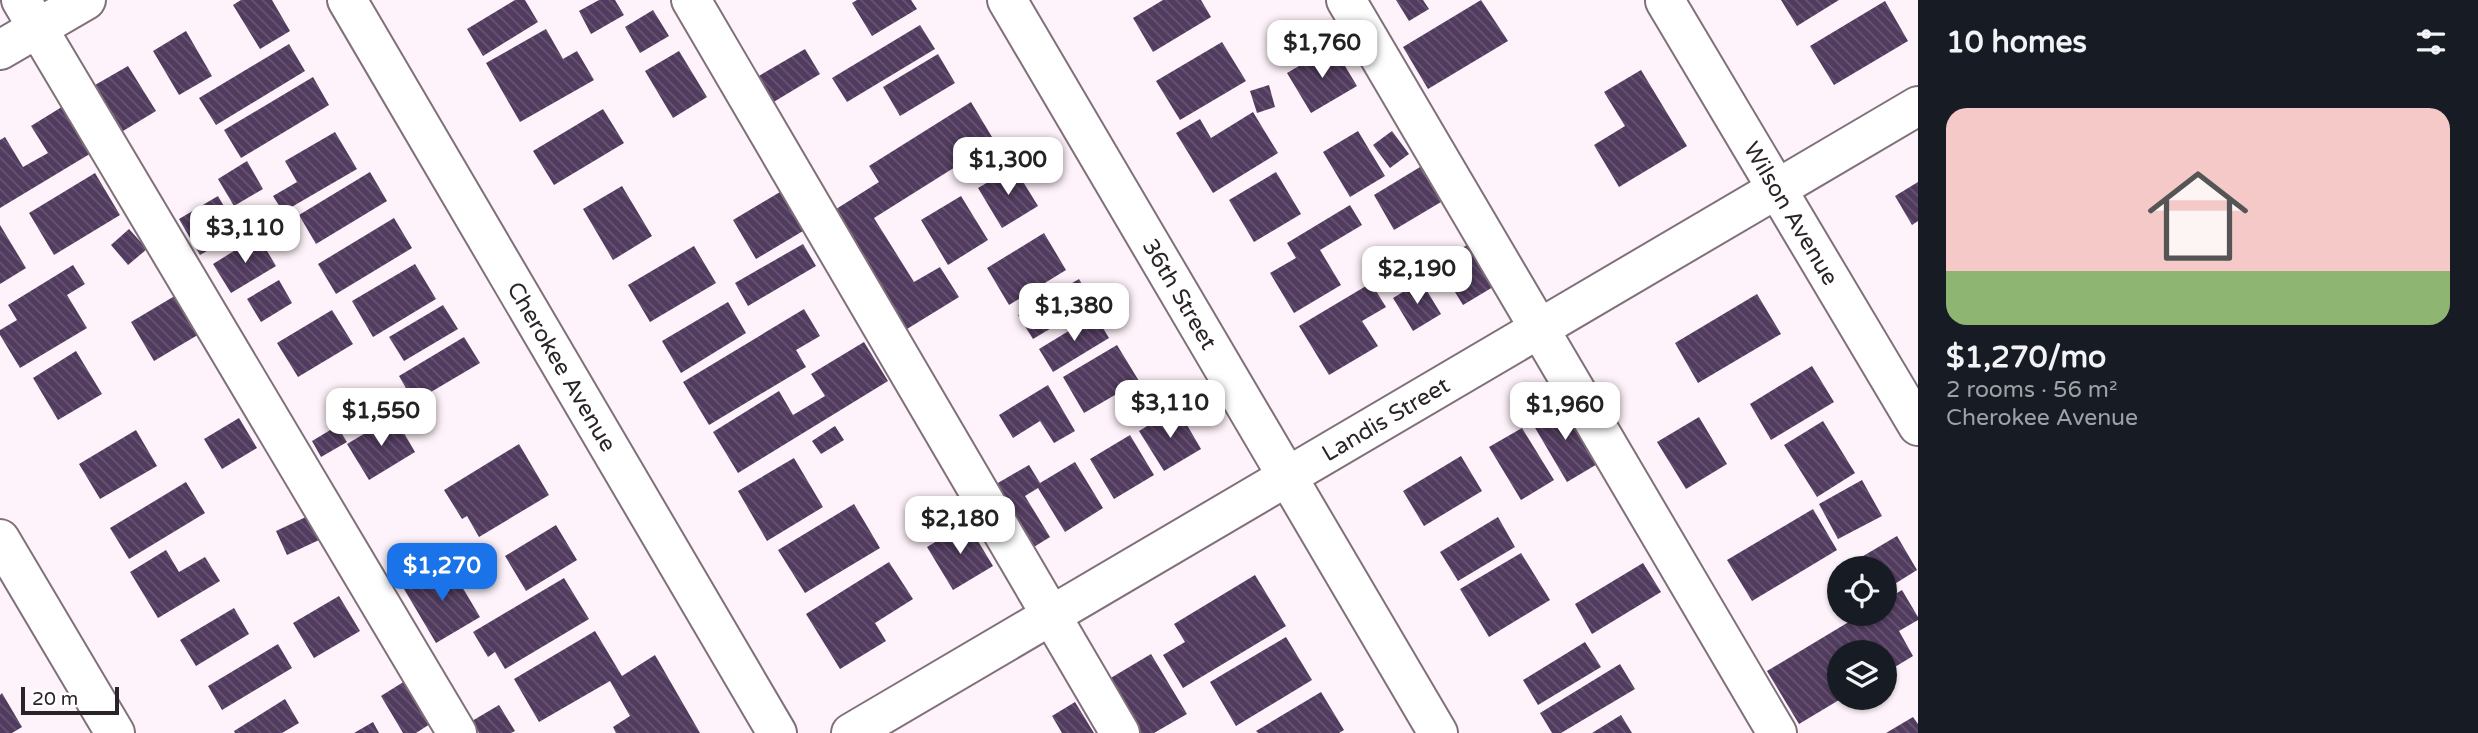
<!DOCTYPE html>
<meta charset="utf-8">
<style>
body{margin:0;font-family:"Varela Round",sans-serif;background:#20242c;color:#f1f3f6;height:100vh;display:flex;flex-direction:column;font-size:26px;white-space:nowrap}
*{box-sizing:border-box;margin:0}
p{font-size:23px;color:#9ea1a6}
.icon{flex:none;width:38px;height:38px;fill:none;stroke:currentColor;stroke-width:2;stroke-linecap:round;stroke-linejoin:round}
.map{position:relative;flex:1;overflow:hidden}
.drawer{display:flex;flex-direction:column;background:#171b24;width:560px}
.drawer>*{flex:none}
.controls{position:absolute;left:1827px;top:556px;display:grid;gap:14px}
.controls a{display:grid;place-items:center;width:70px;height:70px;border-radius:50%;background:#171b24;box-shadow:0 2px 5px #0004;font-size:35px}
.scale{position:absolute;left:21px;bottom:18px;width:98px;box-sizing:border-box;padding-left:7px;border:4px solid #2a2428;border-top:0;font-size:19px;line-height:24px;white-space:nowrap;color:#2a2428;-webkit-text-stroke:5px #fff;paint-order:stroke}
.price{position:absolute;translate:-50% -60px;padding:0 16px;border-radius:14px;background:#fff;color:#222;font-size:23px;line-height:46px;filter:drop-shadow(0 2px 4px #0008)}
.price::after{content:'';position:absolute;left:50%;top:42px;width:21px;height:16px;margin-left:-10px;background:inherit;clip-path:polygon(0 0,100% 0,50% 100%)}
.price.current{background:#1a73e8;color:#fff}
ul{padding:0;list-style:none}
li{display:grid;align-content:center;gap:14px;height:371px;padding:0 28px}
li+li{border-top:2px solid #363941}
li span{display:grid;place-items:center;height:217px;border-radius:21px;color:#555}
li>.icon{margin-inline-start:auto}
span .icon{width:126px;height:126px;fill:#fffc;stroke-width:1}
li b{font-size:30px}
h2{display:flex;justify-content:space-between;align-items:center;height:84px;padding:0 28px;font-size:30px}
main{display:flex;flex:1;min-height:0}
.map>svg:first-child{display:block}
</style>
<main>
<div class="map">
<svg width="1918" height="733" viewBox="0 0 1918 733">
<defs>
<pattern id="building-back-hatch" width="6" height="6" patternUnits="userSpaceOnUse" patternTransform="scale(1.75)"><rect width="6" height="6" fill="#513b5e"/><path d="M-1 5l2 2M0 0l6 6M5-1l2 2" fill="none" stroke="#675571"/></pattern>
</defs>
<rect width="100%" height="100%" fill="#fef3fa"/>
<path fill="url(#building-back-hatch)" d="M241 0H272L290 31 260 49 233 5Z
M515 0H525L538 22 483 56 467 29Z
M599 0H615L624 15 591 34 579 11Z
M857 0H911L917 9 872 36 852 3Z
M1163 0H1201L1211 17 1153 52 1133 18Z
M1396 0H1423L1429 9 1409 21Z
M1481 0 1508 41 1428 89 1403 47Z
M1781 0H1839L1797 26Z
M1885 1 1908 41 1834 85 1810 46Z
M653 10 669 36 640 53 625 27Z
M920 25 935 49 847 102 832 78Z
M546 29 563 59 577 51 594 80 520 122 486 63Z
M186 31 212 76 179 95 153 51Z
M1222 42 1246 81 1180 120 1156 81Z
M289 44 305 71 216 125 199 98Z
M1333 46 1357 86 1311 113 1287 73Z
M805 49 820 74 772 103 757 77Z
M679 51 707 97 673 118 645 71Z
M938 54 955 83 900 116 883 87Z
M128 66 156 111 123 131 95 85Z
M1641 70 1687 146 1619 187 1594 145 1625 126 1604 92Z
M313 77 329 105 241 158 224 130Z
M1269 85 1275 107 1257 113 1250 91Z
M971 102 995 142 874 218 914 282 940 267 959 297 907 329 833 211 879 182 869 166Z
M65 105 93 152 0 208V140L5 137 23 167 48 153 31 126Z
M603 109 624 143 554 185 533 151Z
M1253 112 1278 153 1213 193 1176 133 1200 119 1211 138Z
M1358 131 1385 176 1350 197 1323 152Z
M1392 131 1409 154 1390 168 1373 145Z
M335 132 357 169 283 212 273 196 297 182 285 161Z
M247 161 263 189 234 206 218 179Z
M1014 167 1038 206 1002 228 978 188Z
M1420 167 1441 202 1394 230 1374 195Z
M370 172 387 201 316 244 299 215Z
M1276 172 1301 214 1254 242 1229 200Z
M95 173 120 215 54 255 29 213Z
M1918 182V221L1912 225 1895 196Z
M622 186 652 236 613 260 583 209Z
M780 192 803 231 756 259 733 220Z
M218 196 239 232 200 255 179 219Z
M961 196 988 240 948 265 921 220Z
M1350 205 1362 225 1320 250 1341 285 1294 313 1270 273 1296 258 1287 243Z
M394 218 412 248 336 294 318 264Z
M0 225 26 268 0 284Z
M129 229 147 249 128 265 111 245Z
M1044 233 1066 270 1009 305 987 268Z
M258 236 276 266 231 293 213 264Z
M1472 242 1498 284 1463 305 1437 263Z
M803 244 816 266 748 306 735 283Z
M694 246 716 283 650 322 628 285Z
M415 264 436 299 373 337 352 301Z
M73 265 85 284 67 295 87 328 20 368 0 335V330L17 320 8 305Z
M1079 279 1093 303 1033 339 1018 315Z
M279 280 292 303 261 322 247 299Z
M1421 281 1441 314 1413 331 1393 298Z
M1371 283 1386 307 1362 321 1378 346 1329 375 1299 326Z
M178 294 201 333 154 361 131 322Z
M1757 294 1781 334 1698 383 1675 343Z
M728 302 746 333 681 373 662 341Z
M443 305 458 329 404 361 389 337Z
M804 309 820 336 796 350 806 367 709 425 683 382Z
M332 310 353 344 298 377 277 343Z
M1095 315 1109 338 1053 372 1039 349Z
M464 337 480 363 414 402 399 376Z
M864 342 888 381 738 473 713 432 779 391 793 415 825 396 811 374Z
M1117 345 1139 381 1084 413 1063 377Z
M76 351 102 394 58 420 33 378Z
M1812 366 1834 402 1771 440 1750 404Z
M1048 385 1075 431 1054 443 1040 421 1013 438 999 415Z
M1562 402 1599 463 1567 482 1531 421Z
M1177 408 1201 449 1164 471 1139 431Z
M394 416 415 452 369 480 347 444Z
M1699 417 1727 464 1686 489 1657 442Z
M239 418 257 448 222 469 204 439Z
M1823 421 1855 473 1817 497 1784 445Z
M337 426 347 442 321 457 312 441Z
M835 426 844 440 821 454 812 441Z
M1522 428 1554 480 1521 500 1489 447Z
M136 430 157 466 100 499 79 464Z
M1130 435 1154 475 1114 499 1090 459Z
M519 444 549 495 479 537 467 516 462 519 444 490Z
M1461 456 1482 491 1424 526 1403 491Z
M794 458 823 507 767 541 738 491Z
M1075 462 1103 508 1065 532 1038 488 1025 496 1050 537 1029 550 991 487 1029 465 1040 483Z
M1862 480 1882 516 1838 539 1819 504Z
M186 482 205 513 129 559 110 528Z
M854 504 880 548 805 593 778 550Z
M1813 509 1837 550 1752 601 1727 560Z
M308 516 319 540 287 555 276 531Z
M1498 517 1515 547 1458 581 1440 552Z
M967 523 993 566 953 590 927 547Z
M556 525 577 560 526 591 505 556Z
M1897 536 1917 570 1885 590V569H1857L1853 562Z
M166 550 179 572 205 557 220 581 158 618 130 572Z
M1521 553 1550 600 1489 637 1460 589Z
M889 562 913 599 875 623 886 641 840 669 806 614Z
M448 563 480 617 436 643 404 589Z
M1643 563 1661 592 1592 634 1575 604Z
M1255 575 1286 626 1183 688 1163 655 1185 642 1174 624Z
M564 578 589 619 505 669 495 652 488 657 473 632Z
M1902 590 1918 617V620L1899 631 1913 656 1885 673V653H1839V700L1799 724 1767 671 1862 614H1885V600Z
M339 596 360 631 314 658 293 623Z
M234 608 249 634 196 666 180 640Z
M595 631 622 676 655 655 700 733H616L613 727 630 716 610 681 539 722 514 679Z
M1286 637 1312 680 1236 726 1210 682Z
M1585 642 1601 667 1538 705 1523 680Z
M278 644 292 668 222 710 208 686Z
M1151 654 1187 714 1154 733H1135L1104 682Z
M1620 664 1635 689 1561 733H1552L1540 713Z
M405 681 430 724 416 733H403L381 696Z
M1321 692 1344 730 1339 733H1258L1256 731Z
M2 693 22 727 12 733H0V695Z
M285 699 299 723 282 733H235L234 731Z
M1075 702 1094 733H1062L1052 716Z
M499 705 515 731 511 733H479L472 721Z
M1621 715 1632 733H1592Z
M1913 717 1918 724V733H1886Z
M373 722 379 733H354Z"/>
<g fill="none" stroke-linecap="round" stroke-linejoin="round">
<g stroke="#80707a" stroke-width="42">
<g id="minor">
<path d="M21 0 457 733"/>
<path id="s1" d="M347 0 777 733"/>
<path d="M691 0 1120 733"/>
<path id="s2" d="M1007 0 1438 733"/>
<path d="M1346 0 1777 733"/>
<path id="s3" d="M1665 1 1918 426"/>
<path d="M0 50 86 0"/>
<path d="M0 539 115 733"/>
<path id="s4" d="M851 733 1918 106"/>
</g>
</g>
<use href="#minor" stroke="#fff" stroke-width="38"/>
</g>
<g text-anchor="middle" stroke-width="7" stroke-linejoin="round" paint-order="stroke">
<g font-size="23" fill="#2a2428" stroke="#fff">
<text dy="8" stroke="none"><textPath href="#s3" startOffset="247">Wilson Avenue</textPath></text>
<text dy="8" stroke="none"><textPath href="#s2" startOffset="341">36th Street</textPath></text>
<text dy="8" stroke="none"><textPath href="#s1" startOffset="425">Cherokee Avenue</textPath></text>
<text dy="8" stroke="none"><textPath href="#s4" startOffset="620">Landis Street</textPath></text>
</g>
</g>
</svg>
<div class="controls">
<a><svg class="icon" aria-label="locate" viewBox="0 0 24 24"><circle cx="12" cy="12" r="6"/><path d="M12 2v4M12 18v4M2 12h4M18 12h4"/></svg></a>
<a><svg class="icon" aria-label="layers" viewBox="0 0 24 24"><path d="M12 4l9 5-9 5-9-5zM3 14l9 5 9-5"/></svg></a>
</div>
<div class="scale">20 m</div>
<b class="price" style="left:1322px;top:80px">$1,760</b>
<b class="price" style="left:1008px;top:197px">$1,300</b>
<b class="price" style="left:245px;top:265px">$3,110</b>
<b class="price" style="left:1417px;top:306px">$2,190</b>
<b class="price" style="left:1074px;top:343px">$1,380</b>
<b class="price" style="left:1170px;top:440px">$3,110</b>
<b class="price" style="left:1565px;top:442px">$1,960</b>
<b class="price" style="left:381px;top:448px">$1,550</b>
<b class="price" style="left:960px;top:556px">$2,180</b>
<b class="price current" style="left:442px;top:603px">$1,270</b>
</div>
<section class="drawer">
<h2>10 homes<svg class="icon" aria-label="filters" viewBox="0 0 24 24"><path d="M4 7h16M4 17h16"/><circle cx="9" cy="7" r="2"/><circle cx="15" cy="17" r="2"/></svg></h2>
<ul>
<li><span style="background:linear-gradient(#f6c9c9 75%,#8fb573 0)"><svg class="icon" aria-label="home" viewBox="0 0 24 24"><path d="M3 11l9-7 9 7M6 9v11h12V9"/></svg></span><div><b>$1,270/mo</b><p>2 rooms · 56 m²</p><p>Cherokee Avenue</p></div></li>
</ul>
</section>
</main>
